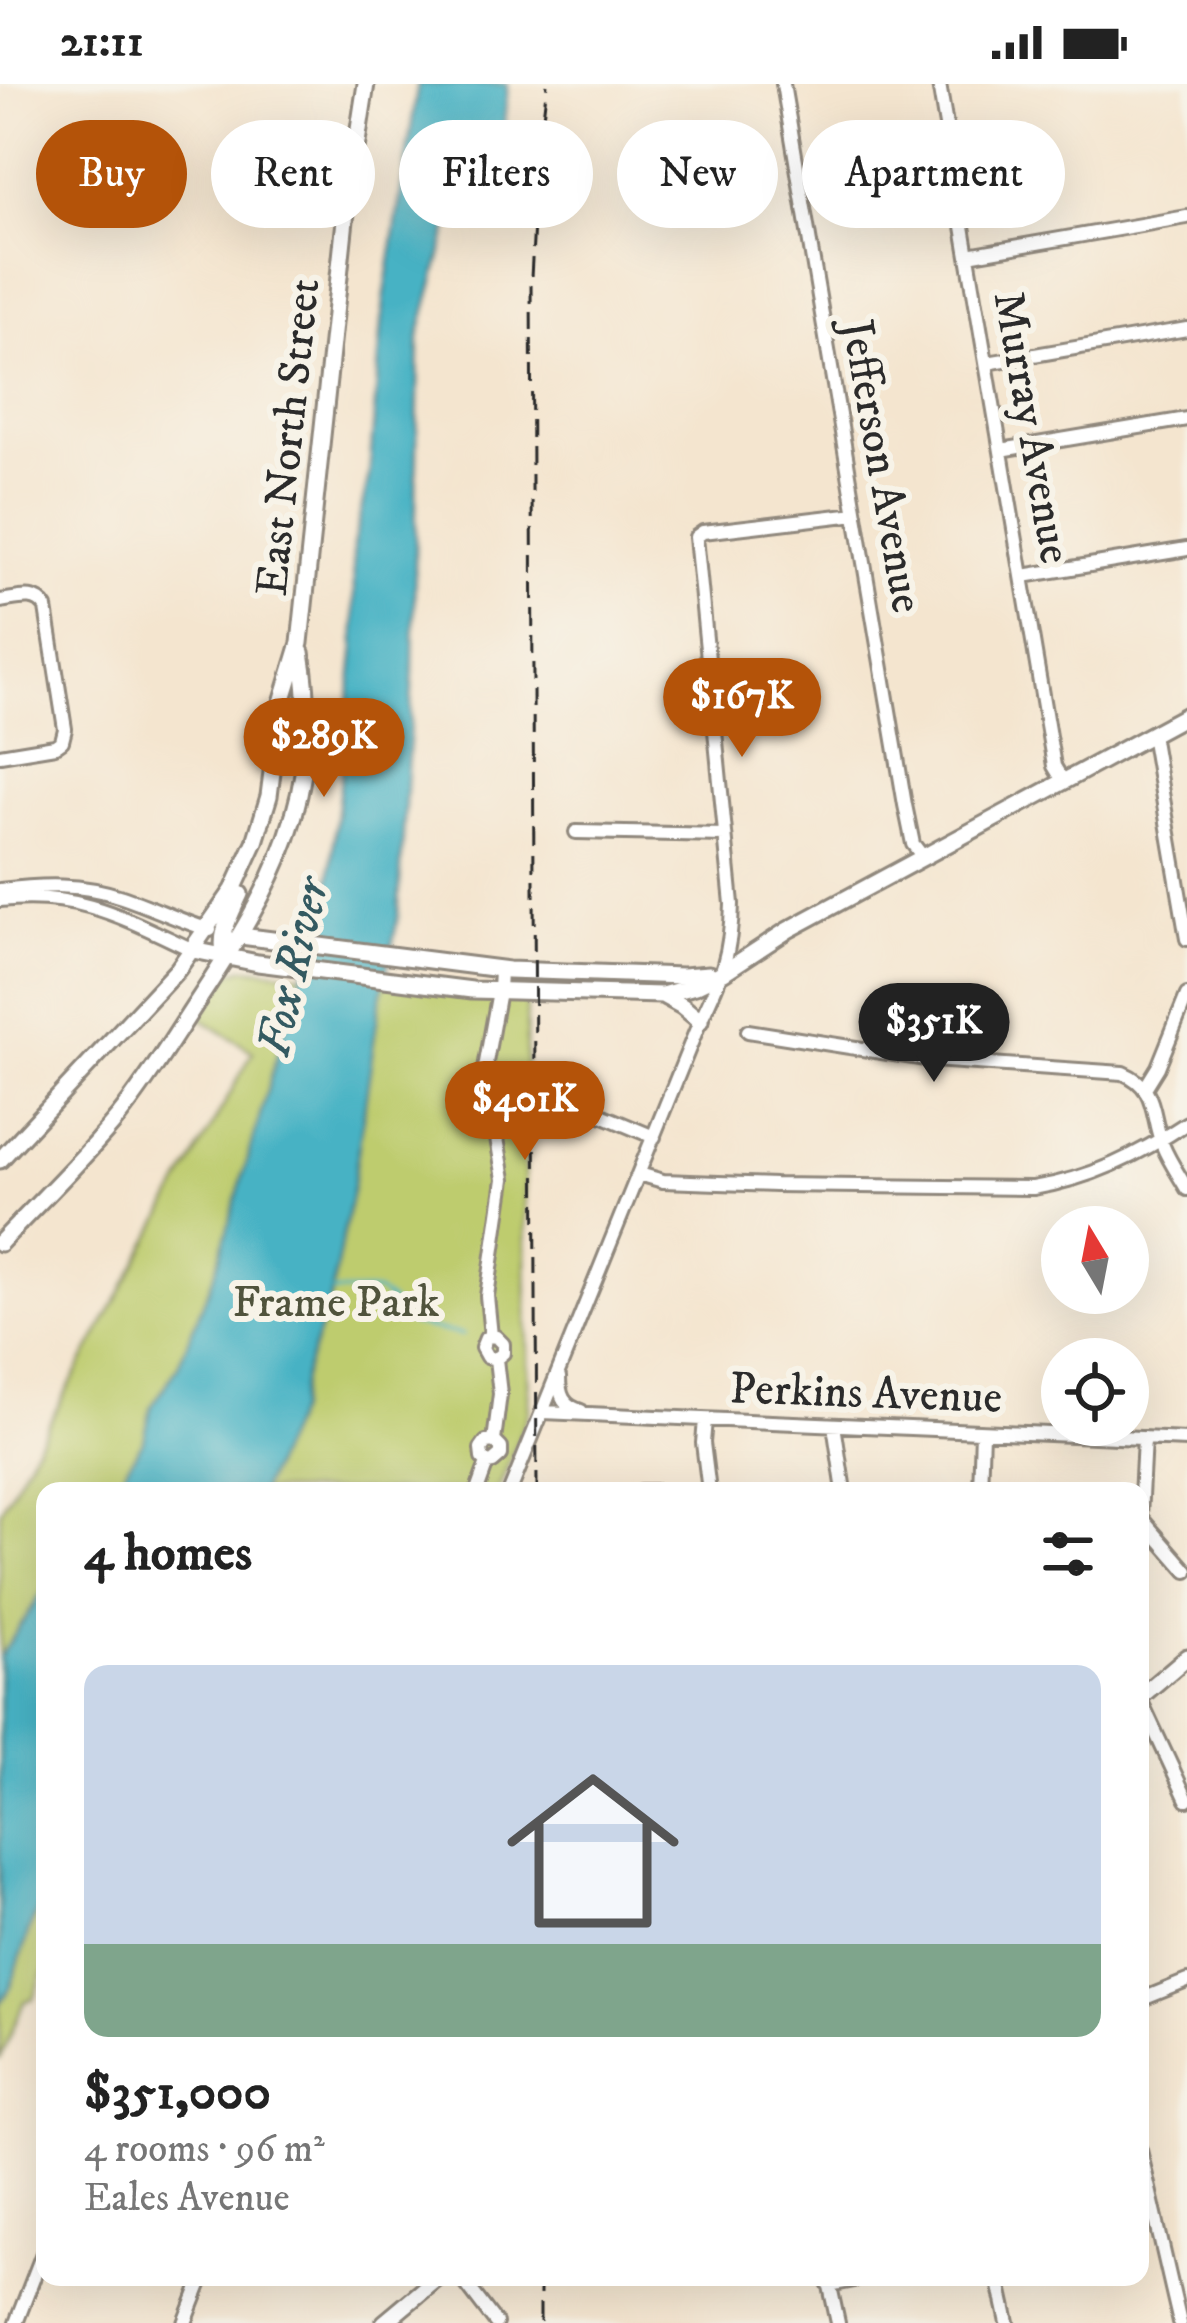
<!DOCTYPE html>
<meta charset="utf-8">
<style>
body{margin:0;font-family:"IM FELL DW Pica",serif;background:#f2f2f2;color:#222;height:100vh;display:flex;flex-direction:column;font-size:45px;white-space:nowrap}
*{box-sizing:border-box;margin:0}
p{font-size:39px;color:#767676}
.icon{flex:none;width:66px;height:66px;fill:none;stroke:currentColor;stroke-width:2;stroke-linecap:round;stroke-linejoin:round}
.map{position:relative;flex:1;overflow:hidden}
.panel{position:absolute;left:36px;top:1398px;width:1113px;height:804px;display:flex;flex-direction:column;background:#fff;border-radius:24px;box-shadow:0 12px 48px #0002}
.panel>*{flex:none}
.top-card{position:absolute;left:36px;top:36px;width:1116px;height:108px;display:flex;gap:24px}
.needle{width:78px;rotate:350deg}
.fabs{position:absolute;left:1041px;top:1122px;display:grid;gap:24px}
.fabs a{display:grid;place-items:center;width:108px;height:108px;border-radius:50%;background:#fff;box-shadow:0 12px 48px #0002;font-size:60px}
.price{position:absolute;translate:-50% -102px;padding:0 27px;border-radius:42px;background:#b45309;color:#fff;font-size:39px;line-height:78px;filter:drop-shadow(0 3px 6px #0008)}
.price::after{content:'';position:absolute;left:50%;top:72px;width:36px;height:27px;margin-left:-18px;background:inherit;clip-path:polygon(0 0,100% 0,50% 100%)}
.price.on{background:#222;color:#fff}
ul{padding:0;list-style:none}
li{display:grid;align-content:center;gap:24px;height:636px;padding:0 48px}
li+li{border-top:3px solid #e0e0e0}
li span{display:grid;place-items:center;height:372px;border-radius:24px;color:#555}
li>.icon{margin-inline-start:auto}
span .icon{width:216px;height:216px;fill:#fffc;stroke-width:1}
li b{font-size:51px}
h2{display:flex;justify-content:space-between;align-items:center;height:144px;padding:0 48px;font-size:51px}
.tag{padding:0 42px;border-radius:54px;background:#fff;box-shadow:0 12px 48px #0002;font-size:42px;line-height:108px}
.tag.on{background:#b45309;color:#fff}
.status{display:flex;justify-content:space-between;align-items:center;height:84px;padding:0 60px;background:#fff;direction:ltr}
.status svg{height:33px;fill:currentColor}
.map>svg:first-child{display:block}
</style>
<div class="status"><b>21:11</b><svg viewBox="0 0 49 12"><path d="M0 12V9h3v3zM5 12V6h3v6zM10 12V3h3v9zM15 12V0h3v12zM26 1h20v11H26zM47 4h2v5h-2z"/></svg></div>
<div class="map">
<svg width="1187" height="2239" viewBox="0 0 1187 2239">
<rect width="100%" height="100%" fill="#f7f3e8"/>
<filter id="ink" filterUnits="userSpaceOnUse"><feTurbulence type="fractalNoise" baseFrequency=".00833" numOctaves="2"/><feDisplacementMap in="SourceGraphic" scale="24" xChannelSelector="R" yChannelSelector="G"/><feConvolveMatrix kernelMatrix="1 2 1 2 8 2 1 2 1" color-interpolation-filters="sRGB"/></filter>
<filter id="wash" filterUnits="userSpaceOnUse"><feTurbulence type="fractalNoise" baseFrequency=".004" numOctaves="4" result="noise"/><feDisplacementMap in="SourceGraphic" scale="48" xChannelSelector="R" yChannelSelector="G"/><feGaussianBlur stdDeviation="2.7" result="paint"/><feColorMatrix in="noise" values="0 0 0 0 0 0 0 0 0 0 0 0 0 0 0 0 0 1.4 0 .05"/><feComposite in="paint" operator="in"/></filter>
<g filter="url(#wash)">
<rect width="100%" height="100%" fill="#f4e5cf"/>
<path fill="#becc6e" stroke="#747c4c" stroke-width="3" d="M245 884 527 913 524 1067 529 1327 498 1407H45V1885L34 1914 24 1918 0 1976V1428L253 968 200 934 229 889Z"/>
<path fill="#46b2c4" stroke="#386e78" stroke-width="3" d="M418 0H508L501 76 495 96 456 117 419 252 413 590 398 833 379 923 353 1102 331 1211 303 1294 297 1327 261 1407H111L144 1356 151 1323 177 1284 215 1189 294 912 326 830 355 562 353 461 369 392 384 216Z
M45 1504V1811L30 1843 11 1903 0 1920V1573Z"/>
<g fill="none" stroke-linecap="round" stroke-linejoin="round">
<path stroke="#46b2c4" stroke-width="3" d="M332 1208 377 1207 392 1218 402 1233 411 1240 463 1251"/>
</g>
</g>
<g filter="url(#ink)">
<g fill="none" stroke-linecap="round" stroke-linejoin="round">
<g stroke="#90887d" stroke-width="18">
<path id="minor" d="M783 0 905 721 913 760 923 773
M939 0 1054 682 1063 697
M968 171 1187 133
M987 279 1187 245
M1001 366 1187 335
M1023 492 1187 465
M0 517C17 515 36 507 46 524L65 645 62 657 55 662 0 671
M1152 650 1187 855
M576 748 725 751
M0 806C41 801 82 799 122 813 152 823 180 837 210 846
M0 816C79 807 124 834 193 866
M748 947 932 976 1123 989C1159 1004 1150 1031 1163 1062 1169 1077 1179 1091 1187 1105
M1145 1004 1158 983 1187 911
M556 1012 654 1053
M639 1090 663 1097 775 1101 1033 1104C1090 1095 1139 1071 1187 1039
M491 1252 496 1253 503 1260V1269L496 1275 487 1273 482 1264 486 1254 491 1252 487 1212 504 1095 485 984 499 907 500 886
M559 1293C559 1311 563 1322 581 1327
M543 1328 1187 1356
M705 1336 703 1359 709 1407
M834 1341 844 1407
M1144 1354 1140 1433 1187 1487
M494 1357 500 1310 496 1275
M477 1407 487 1379 482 1374 481 1365 486 1358 494 1357 501 1364V1371L493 1378 487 1379
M510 1407 700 937C722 892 731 870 732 820L696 453 703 448 856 430
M641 1407H680
M980 1407 982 1348
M1140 1615 1187 1716
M1140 1916 1187 1897
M1140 2066 1180 2239
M461 2193 496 2239
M828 2193 838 2239
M998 2193 1008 2239
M829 2201 870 2193
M16 2239 45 2164
M185 2239 203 2193"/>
</g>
<g stroke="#90887d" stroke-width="21">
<path id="major" d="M241 852 508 886 683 892 709 890
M193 866 258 879 472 906 662 911 695 902 724 888 788 846 1187 631
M226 875C217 852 231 830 240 810
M662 911 682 922 700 937
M0 1076 178 885 233 806 255 758 269 712 280 625 300 559 345 136 366 0
M0 1159C40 1117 83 1076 119 1032 148 996 172 956 197 918 274 802 325 712 301 568
M1140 1613 1187 1573
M384 2239 439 2193"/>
</g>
<use href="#minor" stroke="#fff" stroke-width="12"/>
<use href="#major" stroke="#fff" stroke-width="15"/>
<path stroke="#2b2b2b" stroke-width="3" stroke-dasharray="18 9" stroke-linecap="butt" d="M537 1407 531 194 537 82 547 0
M540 2193V2239"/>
</g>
</g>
<g text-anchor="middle" stroke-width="12" stroke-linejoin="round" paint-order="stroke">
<g font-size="45" fill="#2b2b2b" stroke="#f7f3e8">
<text transform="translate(1034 343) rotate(80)" y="16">Murray Avenue</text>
<text transform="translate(286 353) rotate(-84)" y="16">East North Street</text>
<text transform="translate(884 382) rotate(80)" y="16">Jefferson Avenue</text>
<text transform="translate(866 1307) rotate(2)" y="16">Perkins Avenue</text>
</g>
<g font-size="45" fill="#50533c" stroke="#f7f3e8">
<text x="336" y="1232">Frame Park</text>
</g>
<g font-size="48" font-style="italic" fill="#345a61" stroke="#f7f3e8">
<text transform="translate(291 883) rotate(-77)" y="17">Fox River</text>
</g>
</g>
</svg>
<div class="fabs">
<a><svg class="needle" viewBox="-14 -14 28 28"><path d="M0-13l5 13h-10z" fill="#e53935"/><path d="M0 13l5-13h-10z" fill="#767676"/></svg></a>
<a><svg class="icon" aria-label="locate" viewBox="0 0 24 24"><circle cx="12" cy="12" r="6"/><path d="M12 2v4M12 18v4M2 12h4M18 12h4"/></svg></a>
</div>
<b class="price" style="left:742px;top:676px">$167K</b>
<b class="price" style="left:324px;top:716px">$289K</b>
<b class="price on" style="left:934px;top:1001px">$351K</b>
<b class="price" style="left:525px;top:1079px">$401K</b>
<div class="top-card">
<a class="tag on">Buy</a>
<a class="tag">Rent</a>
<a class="tag">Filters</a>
<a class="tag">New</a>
<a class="tag">Apartment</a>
</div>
<section class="panel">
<h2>4 homes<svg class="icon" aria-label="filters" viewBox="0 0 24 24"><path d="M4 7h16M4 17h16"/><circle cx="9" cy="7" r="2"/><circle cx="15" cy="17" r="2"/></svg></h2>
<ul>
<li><span style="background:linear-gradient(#c9d6e8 75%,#7fa58c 0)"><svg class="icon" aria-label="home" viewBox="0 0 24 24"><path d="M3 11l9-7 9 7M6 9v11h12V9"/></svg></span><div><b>$351,000</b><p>4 rooms · 96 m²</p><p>Eales Avenue</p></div></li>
</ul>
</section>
</div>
